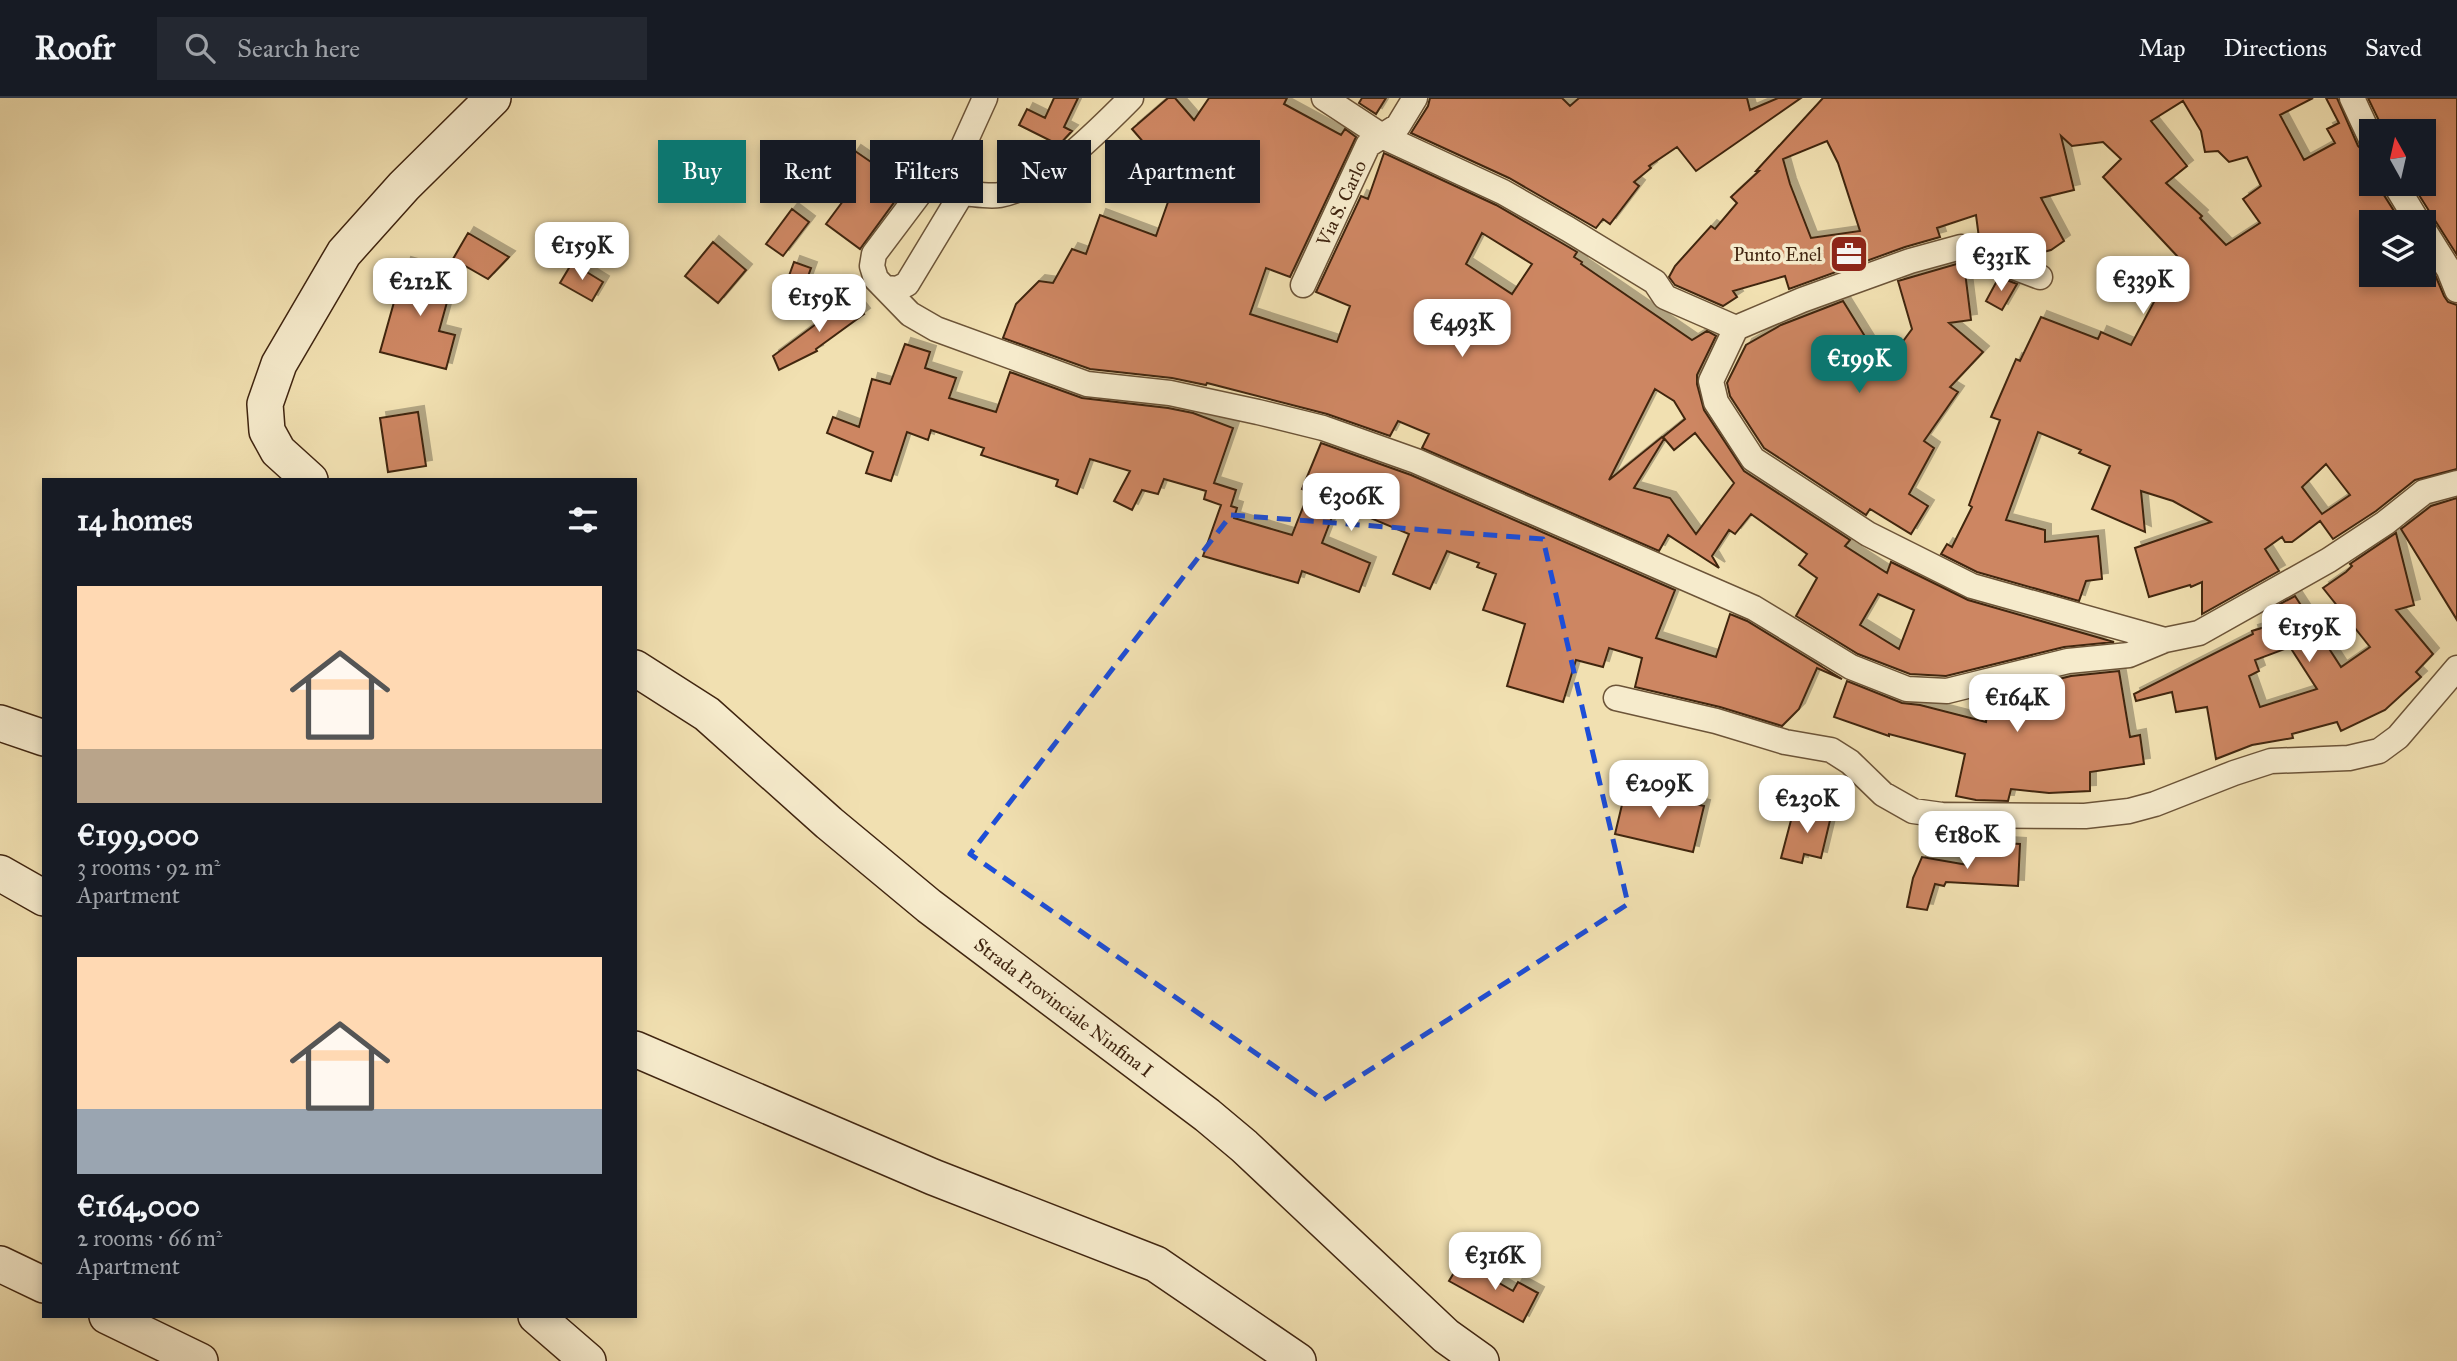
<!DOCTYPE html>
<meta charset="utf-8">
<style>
body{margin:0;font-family:"IM FELL Great Primer",serif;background:#242831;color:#f1f3f6;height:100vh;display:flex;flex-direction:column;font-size:26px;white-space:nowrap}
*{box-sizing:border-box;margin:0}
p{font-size:23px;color:#9ea1a6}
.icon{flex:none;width:38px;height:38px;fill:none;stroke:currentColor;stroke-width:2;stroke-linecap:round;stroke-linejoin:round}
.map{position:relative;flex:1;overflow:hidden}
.details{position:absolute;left:42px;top:380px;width:595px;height:840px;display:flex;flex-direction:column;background:#171b24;border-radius:0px;box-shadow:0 4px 10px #0003}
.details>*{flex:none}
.top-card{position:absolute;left:658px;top:42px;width:665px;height:63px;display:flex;gap:14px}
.needle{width:46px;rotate:352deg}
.controls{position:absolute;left:2359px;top:21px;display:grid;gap:14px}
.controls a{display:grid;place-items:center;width:77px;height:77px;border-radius:0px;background:#171b24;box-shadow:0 4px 10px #0003;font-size:35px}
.price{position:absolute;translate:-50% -60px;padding:0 16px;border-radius:14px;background:#fff;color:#222;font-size:23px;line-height:46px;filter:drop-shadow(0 2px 4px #0008)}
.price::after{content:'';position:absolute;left:50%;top:42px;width:21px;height:16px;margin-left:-10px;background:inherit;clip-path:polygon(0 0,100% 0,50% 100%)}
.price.on{background:#0f766e;color:#fff}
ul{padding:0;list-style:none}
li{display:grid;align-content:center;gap:14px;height:371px;padding:0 35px}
li span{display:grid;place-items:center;height:217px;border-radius:0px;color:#555}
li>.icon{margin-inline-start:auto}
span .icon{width:126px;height:126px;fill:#fffc;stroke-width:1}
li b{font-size:30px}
h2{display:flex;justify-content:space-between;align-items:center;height:84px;padding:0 35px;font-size:30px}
.tag{padding:0 24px;border-radius:0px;background:#171b24;box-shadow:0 4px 10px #0003;font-size:24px;line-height:63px}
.tag.on{background:#0f766e;color:#fff}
header{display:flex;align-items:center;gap:42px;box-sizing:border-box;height:98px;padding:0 35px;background:#171b24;border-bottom:2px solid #363941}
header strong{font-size:33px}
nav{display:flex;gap:38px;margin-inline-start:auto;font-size:24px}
.search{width:490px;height:63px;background:#242831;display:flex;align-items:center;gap:18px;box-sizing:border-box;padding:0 24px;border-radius:0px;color:#9ea1a6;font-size:26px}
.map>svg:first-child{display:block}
</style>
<header>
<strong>Roofr</strong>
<div class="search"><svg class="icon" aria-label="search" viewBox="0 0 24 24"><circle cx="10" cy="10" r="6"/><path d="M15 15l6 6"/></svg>Search here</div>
<nav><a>Map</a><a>Directions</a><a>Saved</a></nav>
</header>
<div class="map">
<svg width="2457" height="1263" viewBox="0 0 2457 1263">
<defs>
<filter id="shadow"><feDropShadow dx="6" dy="-6" stdDeviation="0" flood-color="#0004"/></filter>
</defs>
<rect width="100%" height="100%" fill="#f1e0b1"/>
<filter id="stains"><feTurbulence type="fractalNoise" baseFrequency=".00286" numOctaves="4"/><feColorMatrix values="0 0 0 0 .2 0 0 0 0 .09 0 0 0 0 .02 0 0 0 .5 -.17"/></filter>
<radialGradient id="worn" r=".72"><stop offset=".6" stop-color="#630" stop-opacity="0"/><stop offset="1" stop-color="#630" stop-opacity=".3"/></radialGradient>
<path fill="#cd8662" stroke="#402510" stroke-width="2" fill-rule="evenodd" filter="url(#shadow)" d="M1054 0H1078L1064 29 1072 33 1059 47 1019 27 1027 11 1045 20Z
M1168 0H1175L1194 22 1209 0H1287L1284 6 1341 37 1345 31 1356 39 1290 179 1266 170 1250 216 1337 244 1350 208 1316 194 1361 98 1368 101 1384 55 1496 107 1560 144 1577 154 1574 159 1582 164 1581 166 1692 242 1707 233 1716 238 1697 277V286L1704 312 1744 373 1850 442 1845 448 1887 475 1891 464 1968 502 2114 544 2064 549 1946 578 1910 576 1858 556 1796 518 1817 480 1799 467 1807 456 1751 416 1735 436 1729 432 1712 458 1719 470 1668 437 1659 453 1422 350 1429 336 1398 323 1390 338 1327 316 1207 285 1206 287 1172 280 1090 271 1003 240 1016 206 1039 183 1053 185 1072 151 1086 156 1100 117 1156 138 1168 104 1146 97 1147 95 1133 87 1152 54 1132 31ZM1482 135 1532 166 1512 196 1466 166ZM1655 291 1674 303 1685 321 1663 339 1674 352 1695 335 1734 385 1696 436 1670 400 1634 390 1664 341 1662 339 1609 382ZM1878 496 1914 512 1899 551 1860 527Z
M1362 0H1386L1376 16 1359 5Z
M1430 0H1562L1570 8 1579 0H1747L1750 12 1778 0H1801L1696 73 1677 49 1649 68 1651 70 1634 84 1639 88 1610 126 1603 121 1596 130 1509 80 1411 35 1428 8Z
M1823 0H2313L2280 17 2304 62 2335 45 2327 31 2339 25 2326 0H2337L2358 48 2363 53 2371 56V86H2380L2382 94 2401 124H2371V177H2424V160L2436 179 2444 198 2448 204 2457 207V371L2415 382 2376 413 2333 441 2320 423 2292 444H2285L2282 439 2265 451 2279 473 2202 516V484L2191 489 2190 487 2149 499 2135 450 2211 424 2173 403 2141 393 2145 434 2092 411 2110 368 2079 355 2081 352 2038 334 2006 422 2045 432V444L2098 438 2102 481 2086 483 2079 503 1977 474 1941 456 1947 446 1952 449 1972 409 1969 407 2000 322 1991 319 2016 261 2020 263 2041 219 2098 241 2101 234 2131 247 2178 159 2103 79 2121 61 2103 44 2072 48 2061 38 2074 92 2041 100 2064 143 2051 152 2028 158 2000 148 1999 144 1992 145 1979 140 1976 117 1937 130 1940 139 1905 149 1789 191 1785 178 1733 193 1737 199 1723 208 1675 187 1669 179 1675 168 1711 128 1715 131 1737 105 1731 99 1759 73H1756ZM2183 3 2201 33 2205 54 2218 53 2229 64 2247 59 2261 88 2243 101 2260 125 2226 147 2200 120 2202 118 2166 85 2187 68 2151 23ZM1827 43 1838 65 1860 133 1811 140 1790 86 1783 61ZM2326 366 2350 397 2322 416 2302 389Z
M2368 0H2457V157L2412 86H2424V33H2384Z
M855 53 906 88 860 151 826 126 846 99 831 88Z
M792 111 809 124 783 158 766 146Z
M468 135 509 159 488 181 453 161Z
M713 144 746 172 718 205 685 178Z
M794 164 811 170 794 217 777 211Z
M405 165 454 179 439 233 455 237 446 271 380 254Z
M572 165 603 184 592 203 560 185Z
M1960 165 1964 166 1971 222 1949 225 1983 254 1950 289 1958 294 1924 343 1934 350 1909 396 1928 408 1911 436 1870 411 1866 417 1764 350 1730 298 1727 285 1746 247 1781 227 1843 203 1884 269 1912 231 1898 183Z
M1999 179 2017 186 2002 212 1986 203Z
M851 200 864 216 816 251 817 253 779 272 773 258Z
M905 246 930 254 925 270 956 280 949 300 996 314 1010 274 1082 300 1168 310 1193 315 1233 330 1214 385 1236 392 1231 408 1237 410 1234 420 1292 437 1309 394 1302 391 1321 345 1411 377 1675 492 1656 540 1716 559 1730 516 1747 523 1842 581 1817 570 1799 611 1782 628 1720 609 1635 589 1642 560 1609 550 1603 569 1576 562 1563 604 1507 588 1525 526 1483 512 1496 476 1477 469 1479 465 1447 453 1430 491 1393 476 1409 436 1337 406 1322 445 1370 465 1359 494 1302 473 1298 485 1203 458 1221 407 1204 401 1206 393 1164 381 1158 396 1142 392 1132 412 1114 403 1130 373 1090 361 1077 396 1056 388 1058 382 981 357 984 350 931 332 928 342 907 334 891 383 866 375 873 354 827 335 833 319 859 329 872 281 890 286Z
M418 314 426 368 388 374 380 320Z
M2457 400V522L2401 431 2431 408Z
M2396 435 2414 507 2396 512 2433 556 2416 574 2421 579 2385 612 2341 633 2337 624 2292 636 2293 640 2252 647 2216 661 2207 609 2176 614 2172 594 2136 603 2134 596 2253 536 2252 533 2268 528 2286 516 2280 506 2295 498 2341 569 2370 549 2323 490 2346 474 2352 468 2350 466ZM2290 549 2317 591 2260 609 2249 578 2259 573 2255 562Z
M2119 573 2130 639 2140 637 2144 666 2090 674V693L2049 695 2011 691 2008 703 1976 702 1956 698 1965 656 1889 636V638L1834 619 1847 583 1902 605 1920 607 1986 624 1990 598 2071 578Z
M1626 690 1704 708 1693 754 1615 736Z
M1813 709 1832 714 1821 760 1804 756 1802 765 1781 760 1794 711 1811 715Z
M1970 743 2020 746 2018 788 1946 784 1944 788 1935 786 1927 812 1907 809 1913 780 1922 759 1968 767Z
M1461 1163 1513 1193 1518 1184 1538 1195 1523 1224 1449 1183Z"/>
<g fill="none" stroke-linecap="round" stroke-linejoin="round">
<g stroke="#6c5438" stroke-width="27">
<path id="street" d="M1324 0 1382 38 1503 94 1568 131 1655 184 1665 199 1736 230
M2352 0 2371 41
M951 75 929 83 874 156 872 168 876 181 910 216 936 231 1087 286 1170 295 1258 314 1323 330 1416 363 1754 510 1851 569 1907 591 1947 593 2068 563 2129 557 2165 542 2199 535 2329 462 2385 425 2424 394 2457 385
M951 75 985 0
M2395 86 2418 124
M962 95C975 96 988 99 1000 97 1044 89 1100 31 1131 0
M2424 132 2449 172 2457 192
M2040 179 1961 149 1910 163 1802 202 1736 230 1711 283 1716 304 1753 361 1868 436 1972 488 2165 542
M1303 187 1368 47 1398 28 1415 0
M886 190 897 191 907 186 962 95 955 81
M1616 600 1716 623 1785 644 1831 652 1850 664 1883 696 1913 713 1942 717 2085 718 2129 713 2155 706 2234 675 2271 663 2349 660 2379 653 2398 639 2457 570"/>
</g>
<g stroke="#402510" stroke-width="38">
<path id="secondary" d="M310 382 278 353 267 333 265 306 279 266 344 155 404 88 493 0
M635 570 707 616 829 725 929 808 1207 1017 1244 1048 1446 1238 1481 1263
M0 625 44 640
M0 775 44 800
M635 951 933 1079 1156 1166 1298 1263
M0 1166 44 1187
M107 1218 200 1263
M536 1218 588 1263"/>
</g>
<use href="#street" stroke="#f6ebcc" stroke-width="24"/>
<use href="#secondary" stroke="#f6ebcc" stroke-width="35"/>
</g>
<path fill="none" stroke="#1d4ed8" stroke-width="5" stroke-dasharray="14 9" stroke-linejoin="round" d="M1231 417 1543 441 1628 806 1323 1002 970 756Z"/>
<defs>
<g id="office-square" transform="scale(2.0125)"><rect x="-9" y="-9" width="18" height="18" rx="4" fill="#8f2418" stroke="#f6ebcc"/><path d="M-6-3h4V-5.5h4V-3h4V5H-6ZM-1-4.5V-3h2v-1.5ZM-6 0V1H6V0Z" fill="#fff"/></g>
</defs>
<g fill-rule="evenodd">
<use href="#office-square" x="1849" y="156"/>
</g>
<g text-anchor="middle" stroke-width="7" stroke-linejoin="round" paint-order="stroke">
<g font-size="19" fill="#402510" stroke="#f6ebcc">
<text transform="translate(1341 105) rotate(-65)" y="7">Via S. Carlo</text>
<text transform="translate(1064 909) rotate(37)" y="7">Strada Provinciale Ninfina I</text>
</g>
<g font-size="19" fill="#402510" stroke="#f6ebcc" text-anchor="end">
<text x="1822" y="163">Punto Enel</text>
</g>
</g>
<rect width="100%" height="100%" filter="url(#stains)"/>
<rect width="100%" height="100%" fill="url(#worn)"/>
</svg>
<div class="controls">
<a><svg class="needle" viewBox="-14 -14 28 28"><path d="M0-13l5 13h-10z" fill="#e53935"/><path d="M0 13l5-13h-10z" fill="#9ea1a6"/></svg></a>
<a><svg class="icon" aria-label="layers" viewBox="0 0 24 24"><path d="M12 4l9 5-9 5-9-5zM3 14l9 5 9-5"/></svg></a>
</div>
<b class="price" style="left:582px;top:184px">€159K</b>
<b class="price" style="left:2001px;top:195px">€331K</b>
<b class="price" style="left:2143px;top:218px">€339K</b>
<b class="price" style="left:420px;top:220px">€212K</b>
<b class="price" style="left:819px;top:236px">€159K</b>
<b class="price" style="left:1462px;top:261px">€493K</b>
<b class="price on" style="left:1859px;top:297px">€199K</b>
<b class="price" style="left:1351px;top:435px">€306K</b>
<b class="price" style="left:2309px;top:566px">€159K</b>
<b class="price" style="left:2017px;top:636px">€164K</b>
<b class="price" style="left:1659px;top:722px">€209K</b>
<b class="price" style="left:1807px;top:737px">€230K</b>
<b class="price" style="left:1967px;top:773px">€180K</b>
<b class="price" style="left:1495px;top:1194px">€316K</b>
<div class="top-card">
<a class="tag on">Buy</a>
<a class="tag">Rent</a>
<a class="tag">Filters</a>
<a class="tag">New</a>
<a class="tag">Apartment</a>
</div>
<section class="details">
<h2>14 homes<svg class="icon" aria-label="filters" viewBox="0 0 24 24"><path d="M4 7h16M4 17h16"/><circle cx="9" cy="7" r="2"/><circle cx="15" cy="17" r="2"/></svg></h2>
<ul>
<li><span style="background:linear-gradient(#ffd9b3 75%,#b9a48a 0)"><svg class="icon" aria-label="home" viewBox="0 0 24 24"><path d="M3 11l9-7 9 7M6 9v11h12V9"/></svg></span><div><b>€199,000</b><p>3 rooms · 92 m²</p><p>Apartment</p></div></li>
<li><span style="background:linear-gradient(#ffd9b3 70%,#9aa5b1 0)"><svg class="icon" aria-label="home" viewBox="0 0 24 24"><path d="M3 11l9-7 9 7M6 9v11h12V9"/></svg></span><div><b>€164,000</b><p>2 rooms · 66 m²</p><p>Apartment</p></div></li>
</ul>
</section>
</div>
